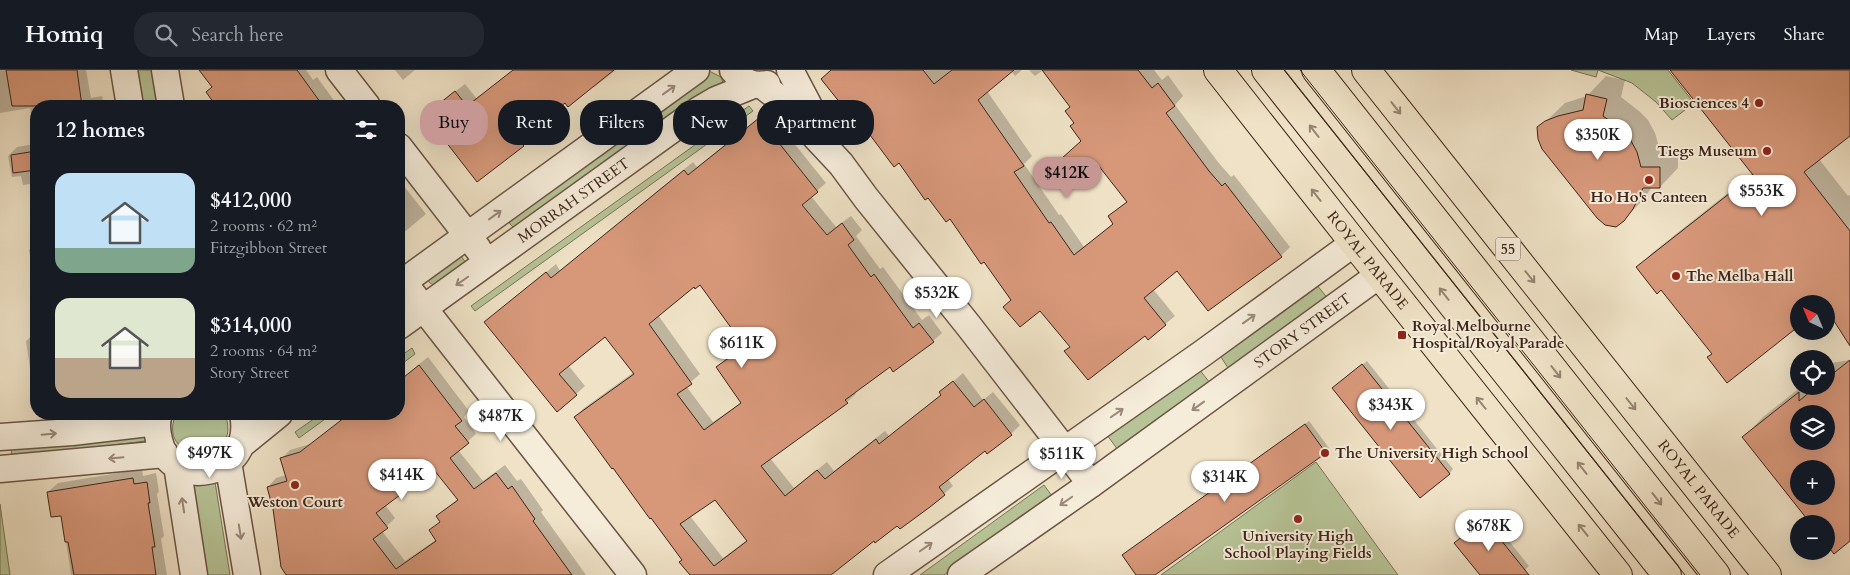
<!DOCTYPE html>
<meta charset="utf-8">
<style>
body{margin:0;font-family:Cardo,serif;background:#242831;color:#f1f3f6;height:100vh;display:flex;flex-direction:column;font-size:19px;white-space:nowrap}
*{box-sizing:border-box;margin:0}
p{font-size:16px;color:#9ea1a6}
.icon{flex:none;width:28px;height:28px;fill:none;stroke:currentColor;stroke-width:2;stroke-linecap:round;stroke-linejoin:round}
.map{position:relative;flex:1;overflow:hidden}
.details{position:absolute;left:30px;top:30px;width:375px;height:320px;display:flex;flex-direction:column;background:#171b24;border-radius:20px;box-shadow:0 5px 20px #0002}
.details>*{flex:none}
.banner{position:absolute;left:420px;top:30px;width:475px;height:45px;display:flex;gap:10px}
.needle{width:32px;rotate:316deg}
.controls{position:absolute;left:1790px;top:225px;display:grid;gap:10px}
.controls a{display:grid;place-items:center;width:45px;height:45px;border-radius:50%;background:#171b24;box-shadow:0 5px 20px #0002;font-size:25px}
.price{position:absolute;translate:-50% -42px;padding:0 11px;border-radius:18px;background:#fff;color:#222;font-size:16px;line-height:32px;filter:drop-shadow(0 1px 2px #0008)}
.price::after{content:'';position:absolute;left:50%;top:30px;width:15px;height:11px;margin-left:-8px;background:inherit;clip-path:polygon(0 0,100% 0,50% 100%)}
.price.current{background:#c59692;color:#111}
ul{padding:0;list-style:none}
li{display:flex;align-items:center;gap:15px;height:125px;padding:0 25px}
li span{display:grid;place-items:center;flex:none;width:140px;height:100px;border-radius:15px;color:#555}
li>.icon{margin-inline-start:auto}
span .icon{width:60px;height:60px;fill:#fffc;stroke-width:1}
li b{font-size:21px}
h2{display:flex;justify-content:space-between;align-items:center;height:60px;padding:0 25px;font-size:21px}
.chip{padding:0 18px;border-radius:20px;background:#171b24;box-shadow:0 5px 20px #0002;font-size:18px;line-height:45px}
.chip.current{background:#c59692;color:#111}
header{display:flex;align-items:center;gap:30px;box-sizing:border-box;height:70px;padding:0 25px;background:#171b24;border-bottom:1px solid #363941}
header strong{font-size:24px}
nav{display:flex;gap:28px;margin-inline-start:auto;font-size:18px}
.search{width:350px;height:45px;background:#242831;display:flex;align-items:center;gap:12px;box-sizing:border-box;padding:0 18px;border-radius:20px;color:#9ea1a6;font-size:19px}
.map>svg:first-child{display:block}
</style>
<header>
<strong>Homiq</strong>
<div class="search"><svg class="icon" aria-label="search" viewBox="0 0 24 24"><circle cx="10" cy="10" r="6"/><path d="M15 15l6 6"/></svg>Search here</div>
<nav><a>Map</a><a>Layers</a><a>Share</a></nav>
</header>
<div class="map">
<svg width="1850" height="505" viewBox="0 0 1850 505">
<rect width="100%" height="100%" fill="#efe2c6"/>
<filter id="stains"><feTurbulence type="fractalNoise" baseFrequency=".004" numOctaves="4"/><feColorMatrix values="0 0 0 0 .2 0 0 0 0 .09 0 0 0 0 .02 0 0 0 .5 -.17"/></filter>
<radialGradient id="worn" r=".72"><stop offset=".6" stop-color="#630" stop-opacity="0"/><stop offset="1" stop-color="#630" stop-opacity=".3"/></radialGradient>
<path fill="#b7c497" stroke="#7a7458" d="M131 0H157L163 36H136Z
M707 0 721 7 723 13 718 19 515 159 510 154 508 148Z
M1571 0H1668L1694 33 1672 50 1656 32 1632 13 1598 0 1596 7Z
M749 36 753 41 475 241 471 236Z
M460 185 464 190 467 197 436 217 429 212 427 205Z
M1316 214 1329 230 1230 299 1228 298 1221 287V284Z
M412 278 415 284 399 296V287Z
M1199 299 1210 313 1118 380 1107 365Z
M176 344H225C245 399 154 394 176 344Z
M321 344H332L299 368 295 362Z
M143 361 145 371 12 388 11 378Z
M1316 392 1398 505H1161Z
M215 412 230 505H203L188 416Z
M1044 415 1052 426 944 505H920Z
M0 434 10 505H0Z"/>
<path fill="#0003" fill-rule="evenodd" d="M0 0H86L91 28 102 26 104 36H36V113L23 115 21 106 12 107 8 86 17 77 35 74 30 38 0 43Z
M203 0H306L313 10 317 7 338 36H217L213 17Z
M395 0H415L403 10Z
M513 0H616L594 17 593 15 565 31 527 61 532 67 523 75 435 37 465 14 477 29Z
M831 0H1022L1015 6 1011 1 987 21 1032 86 1024 94 1059 145 1061 144 1084 177 1114 153 1109 146 1127 131 1082 71 1075 53 1071 37 1043 0H1154L1162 10 1168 5 1183 26 1175 35 1218 92 1231 107 1234 105 1290 177 1281 186 1177 200 1153 219 1175 246 1149 268 1146 265 1071 276 1040 239 1012 230 985 190Z
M1029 0H1043L1035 6Z
M1671 0H1850V64L1819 89 1848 126 1850 125V236L1826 234H1799L1713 283 1662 218 1638 197 1652 183 1753 103Z
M1606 6 1625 10 1621 27 1639 41 1648 50 1655 63 1660 80 1678 79V98L1660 117H1652L1642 131 1623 150 1539 58 1565 33 1587 26Z
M768 41 826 113 811 126 836 157 851 146 862 160 856 166 880 199 883 197 922 250 929 245 942 263 933 271 890 296 854 322 856 324 847 332 770 388 794 418 827 392 834 401 885 361 889 366 942 324 940 323 963 303 983 330 993 322 1020 355 1011 364 985 379 948 409 953 416 944 424 874 469 829 505H691L683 490 575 347 584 338 634 302 605 265 568 295 585 316 576 324 486 252 556 194 560 201 693 92 697 97ZM700 213 733 258 726 265 738 281 718 298 742 332 713 352 686 316 700 304 658 245 694 216ZM715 428 747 470 723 488 690 446Z
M399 110 426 144 401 165 399 162Z
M36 173V223L29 180Z
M36 230V248L34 233Z
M1809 261H1818L1813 266Z
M36 262V339L26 271Z
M428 287 469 341 464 347 476 364 458 380 483 411 505 395 517 411 521 409 543 440 541 442 586 505H288L274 439 268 417 276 408 286 405 281 389 290 380 310 374 350 344H399V316L407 310 409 304 418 295ZM426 388 458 429 437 446 441 451 430 460 437 469 405 491 382 461 395 448 385 435 408 415 402 407Z
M1850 290V469L1826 454H1812L1744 367 1763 347 1802 316H1826V297L1831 293ZM1799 344H1826V371H1799ZM1799 399H1826V426H1799Z
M1367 291 1453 399 1449 404 1338 314Z
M1309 351 1329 378 1325 382 1153 505H1138L1128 481Z
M142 399 143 406 156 403 159 422 157 424 164 466 161 469 167 505H71L62 444 48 422 58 413Z
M1489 446 1529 496 1520 505H1481L1460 469Z"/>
<path fill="#d7987a" stroke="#3e2519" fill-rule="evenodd" d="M6 0H77L82 36H12Z
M199 0H297L323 36H216L206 22 212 17Z
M513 0H614L568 37 565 33 518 70 524 76 477 112 425 45 455 21 467 36Z
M831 0H923L934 14 952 0H1014L978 30 1024 96 1014 102 1049 153 1051 152 1074 185 1113 154 1108 146 1127 132 1098 95 1079 110 1061 89 1081 71 1070 56 1074 53 1065 41 1070 37 1042 0H1138L1152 18 1158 13 1175 36 1166 43 1209 101 1222 116 1225 113 1282 187 1208 241 1177 201 1144 228 1166 255 1148 270 1145 266 1088 310 1064 281 1070 277 1040 241 1020 257 1003 237 1011 230 984 192 981 194 950 149 946 152 928 128 925 130 899 93 894 97 867 61 865 64 821 9Z
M1670 0H1850V66L1804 102 1850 161V276L1834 251 1826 257V234H1799V256L1727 313 1707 287 1712 284 1661 220 1657 224 1636 197 1753 105Z
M1586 24 1607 29 1603 46 1621 59 1630 69 1637 82 1641 97H1660V118H1643L1633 139 1624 151 1616 157 1605 155 1597 148 1542 79 1538 69 1537 57 1545 51 1558 46 1583 40Z
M759 48 818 122 802 135 827 165 842 153 854 170 848 175 871 207 874 204 913 258 919 253 934 272 893 302 890 297 845 330 848 333 761 396 785 426 817 400 825 409 876 369 879 374 941 325 939 322 953 311 974 337 984 329 1012 365 987 384 985 381 939 417 945 425 930 437 900 459 897 456 875 473 874 471 831 505H690L679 492 682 490 651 448 650 449 613 398 612 399 574 347 634 304 605 267 559 304 577 325 557 342 484 252 546 202 551 208 684 100 688 105ZM700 215 732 259 724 265 737 282 716 297 741 333 704 360 677 324 692 314 649 254 694 217 695 219ZM715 430 747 471 714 496 680 454Z
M36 81V100L13 103 11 85Z
M1850 290V471L1834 484 1826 474V454H1811L1742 367 1799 322V331L1817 316H1826V309ZM1799 344H1826V371H1799ZM1799 399H1826V426H1799Z
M1362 294 1450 404 1420 428 1332 318Z
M419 295 462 351 455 356 469 373 450 388 474 419 496 403 508 419 512 416 535 449 533 451 572 505H286L281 497 273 439 267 417 287 411 280 388 300 382 349 344H399V311ZM426 390 458 430 436 446 440 452 429 460 436 471 396 499 373 469 388 458 376 443 400 425 393 416Z
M1305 354 1326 383 1155 505H1136L1122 485Z
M133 408 134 414 147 412 150 433H148L155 477H152L156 505H74L68 472H65L61 446 51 447 47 422Z
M1484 449 1529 505H1480L1454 473Z"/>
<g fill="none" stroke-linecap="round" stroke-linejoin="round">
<g stroke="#6a5444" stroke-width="29">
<g id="street">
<path d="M124 0 130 36"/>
<path d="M165 0 171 36"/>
<path d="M339 0 367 36"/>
<path d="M733 0C742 11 752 17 767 14"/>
<path d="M790 0 821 59"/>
<path d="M762 15 781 30 841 94 866 128 968 255 1091 414"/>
<path d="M399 77 478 179"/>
<path d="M403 212 633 505"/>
<path d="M399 215 696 0"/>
<path id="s1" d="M399 256 699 40 716 30 753 15"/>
<path d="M159 344C156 352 157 362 159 370 170 422 256 408 243 344"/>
<path d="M0 367 72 362 157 352"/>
<path d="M242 374 279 344"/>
<path d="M228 392 247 505"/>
<path d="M177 395 194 505"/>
<path d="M0 399 165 384"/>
<path d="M887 505 1203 283 1354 173"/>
<path id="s2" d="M961 505 1091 414 1379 205"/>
</g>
</g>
<g stroke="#3e2519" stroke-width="30">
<g id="primary">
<path id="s3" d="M1218 0 1358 178 1618 505"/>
<path d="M1266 0 1667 505"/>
<path d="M1316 0 1716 505"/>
<path id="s4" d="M1366 0 1767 505"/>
</g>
</g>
<use href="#street" stroke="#f5ecda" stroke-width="26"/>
<use href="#primary" stroke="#efe2c6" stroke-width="28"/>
<path stroke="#3e2519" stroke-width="1" d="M1284 0 1685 505
M1300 0 1700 505"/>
</g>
<defs><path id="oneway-shaft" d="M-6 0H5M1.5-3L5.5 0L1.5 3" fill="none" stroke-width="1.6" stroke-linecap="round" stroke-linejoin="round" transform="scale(1.25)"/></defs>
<g stroke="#9a887a">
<use href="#oneway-shaft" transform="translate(669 20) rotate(-36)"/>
<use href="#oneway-shaft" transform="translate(495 145) rotate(-36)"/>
<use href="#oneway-shaft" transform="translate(462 211) rotate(145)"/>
<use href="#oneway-shaft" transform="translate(1249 249) rotate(-36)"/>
<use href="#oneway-shaft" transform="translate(1198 336) rotate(144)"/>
<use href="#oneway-shaft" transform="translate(1117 343) rotate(-35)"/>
<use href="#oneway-shaft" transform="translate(49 364) rotate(-5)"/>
<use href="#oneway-shaft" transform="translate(116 388) rotate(175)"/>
<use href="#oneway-shaft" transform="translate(1066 431) rotate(145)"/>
<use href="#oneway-shaft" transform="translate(183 435) rotate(-99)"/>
<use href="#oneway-shaft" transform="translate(240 462) rotate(81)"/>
<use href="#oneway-shaft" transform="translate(926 477) rotate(-35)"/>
</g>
<g stroke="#968470">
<use href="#oneway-shaft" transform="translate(1396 38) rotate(52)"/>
<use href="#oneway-shaft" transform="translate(1314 61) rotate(-128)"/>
<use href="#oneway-shaft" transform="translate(1316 125) rotate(-128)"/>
<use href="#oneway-shaft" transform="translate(1530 207) rotate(51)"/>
<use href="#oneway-shaft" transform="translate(1444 224) rotate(-128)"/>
<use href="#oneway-shaft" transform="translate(1556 302) rotate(52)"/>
<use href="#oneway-shaft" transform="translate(1481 333) rotate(-129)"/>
<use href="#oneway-shaft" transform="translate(1631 334) rotate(51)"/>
<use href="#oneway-shaft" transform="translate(1582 398) rotate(-128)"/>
<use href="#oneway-shaft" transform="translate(1657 429) rotate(52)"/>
<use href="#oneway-shaft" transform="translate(1583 460) rotate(-129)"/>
</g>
<g fill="#8f2418" stroke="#f5ecda" stroke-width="2">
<circle cx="1759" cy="33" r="5"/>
<circle cx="1767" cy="81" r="5"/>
<circle cx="1649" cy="110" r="5"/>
<circle cx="1676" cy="206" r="5"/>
<rect x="1397" y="260" width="10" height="10" rx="2.5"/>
<circle cx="1325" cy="383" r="5"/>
<circle cx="295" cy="415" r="5"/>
<circle cx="1298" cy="449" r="5"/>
</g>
<g text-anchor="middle" stroke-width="4" stroke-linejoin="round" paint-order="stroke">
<rect fill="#f5ecda" stroke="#756153" stroke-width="1" x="1495.5" y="167.5" width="25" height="23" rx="4"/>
<g font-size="14" font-weight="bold" fill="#3e2519">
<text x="1508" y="184">55</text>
</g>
<g font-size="15" font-weight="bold" fill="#3e2519" stroke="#f5ecda">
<text x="1749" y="38" text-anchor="end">Biosciences 4</text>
<text x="1757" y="86" text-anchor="end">Tiegs Museum</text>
<text x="1649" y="132">Ho Ho's Canteen</text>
<text x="1686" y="211" text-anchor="start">The Melba Hall</text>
<text x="1412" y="261" text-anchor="start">Royal Melbourne<tspan x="1412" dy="17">Hospital/Royal Parade</tspan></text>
<text x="1335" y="388" text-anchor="start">The University High School</text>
<text x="295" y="437">Weston Court</text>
<text x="1298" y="471">University High<tspan x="1298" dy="17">School Playing Fields</tspan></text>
</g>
<g font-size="15" fill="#3e2519" stroke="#f5ecda">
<text dy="5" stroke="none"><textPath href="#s1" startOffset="215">MORRAH STREET</textPath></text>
<text dy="5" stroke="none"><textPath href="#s3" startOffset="242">ROYAL PARADE</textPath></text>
<text dy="5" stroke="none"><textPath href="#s2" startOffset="420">STORY STREET</textPath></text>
<text dy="5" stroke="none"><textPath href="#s4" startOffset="535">ROYAL PARADE</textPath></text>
</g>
</g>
<rect width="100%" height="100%" filter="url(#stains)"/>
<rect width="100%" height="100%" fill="url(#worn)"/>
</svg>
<div class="controls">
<a><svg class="needle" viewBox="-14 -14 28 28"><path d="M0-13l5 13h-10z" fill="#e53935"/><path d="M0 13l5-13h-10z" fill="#9ea1a6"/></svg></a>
<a><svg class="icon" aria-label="locate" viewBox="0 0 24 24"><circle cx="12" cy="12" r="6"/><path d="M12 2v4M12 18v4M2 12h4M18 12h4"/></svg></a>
<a><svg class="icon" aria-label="layers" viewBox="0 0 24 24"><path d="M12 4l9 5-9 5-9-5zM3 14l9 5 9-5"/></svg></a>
<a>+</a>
<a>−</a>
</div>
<b class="price" style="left:1598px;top:91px">$350K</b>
<b class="price current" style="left:1067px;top:129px">$412K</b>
<b class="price" style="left:1762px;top:147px">$553K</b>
<b class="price" style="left:937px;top:249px">$532K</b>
<b class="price" style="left:742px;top:299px">$611K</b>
<b class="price" style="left:1391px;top:361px">$343K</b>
<b class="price" style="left:501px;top:372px">$487K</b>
<b class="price" style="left:210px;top:409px">$497K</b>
<b class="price" style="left:1062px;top:410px">$511K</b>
<b class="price" style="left:402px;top:431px">$414K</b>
<b class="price" style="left:1225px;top:433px">$314K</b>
<b class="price" style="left:1489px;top:482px">$678K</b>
<div class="banner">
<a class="chip current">Buy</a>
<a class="chip">Rent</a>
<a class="chip">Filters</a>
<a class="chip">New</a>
<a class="chip">Apartment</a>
</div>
<section class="details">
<h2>12 homes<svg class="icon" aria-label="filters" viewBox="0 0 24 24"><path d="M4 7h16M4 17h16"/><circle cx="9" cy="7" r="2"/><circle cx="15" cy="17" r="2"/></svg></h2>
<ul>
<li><span style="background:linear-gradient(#bfe0f5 75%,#7fa58c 0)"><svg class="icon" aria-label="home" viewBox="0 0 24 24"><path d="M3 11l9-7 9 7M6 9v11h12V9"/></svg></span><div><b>$412,000</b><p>2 rooms · 62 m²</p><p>Fitzgibbon Street</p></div></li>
<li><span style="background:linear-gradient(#dfe7d0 60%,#b9a48a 0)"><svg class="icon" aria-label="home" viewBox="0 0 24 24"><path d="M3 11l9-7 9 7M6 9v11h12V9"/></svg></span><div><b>$314,000</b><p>2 rooms · 64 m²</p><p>Story Street</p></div></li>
</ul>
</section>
</div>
